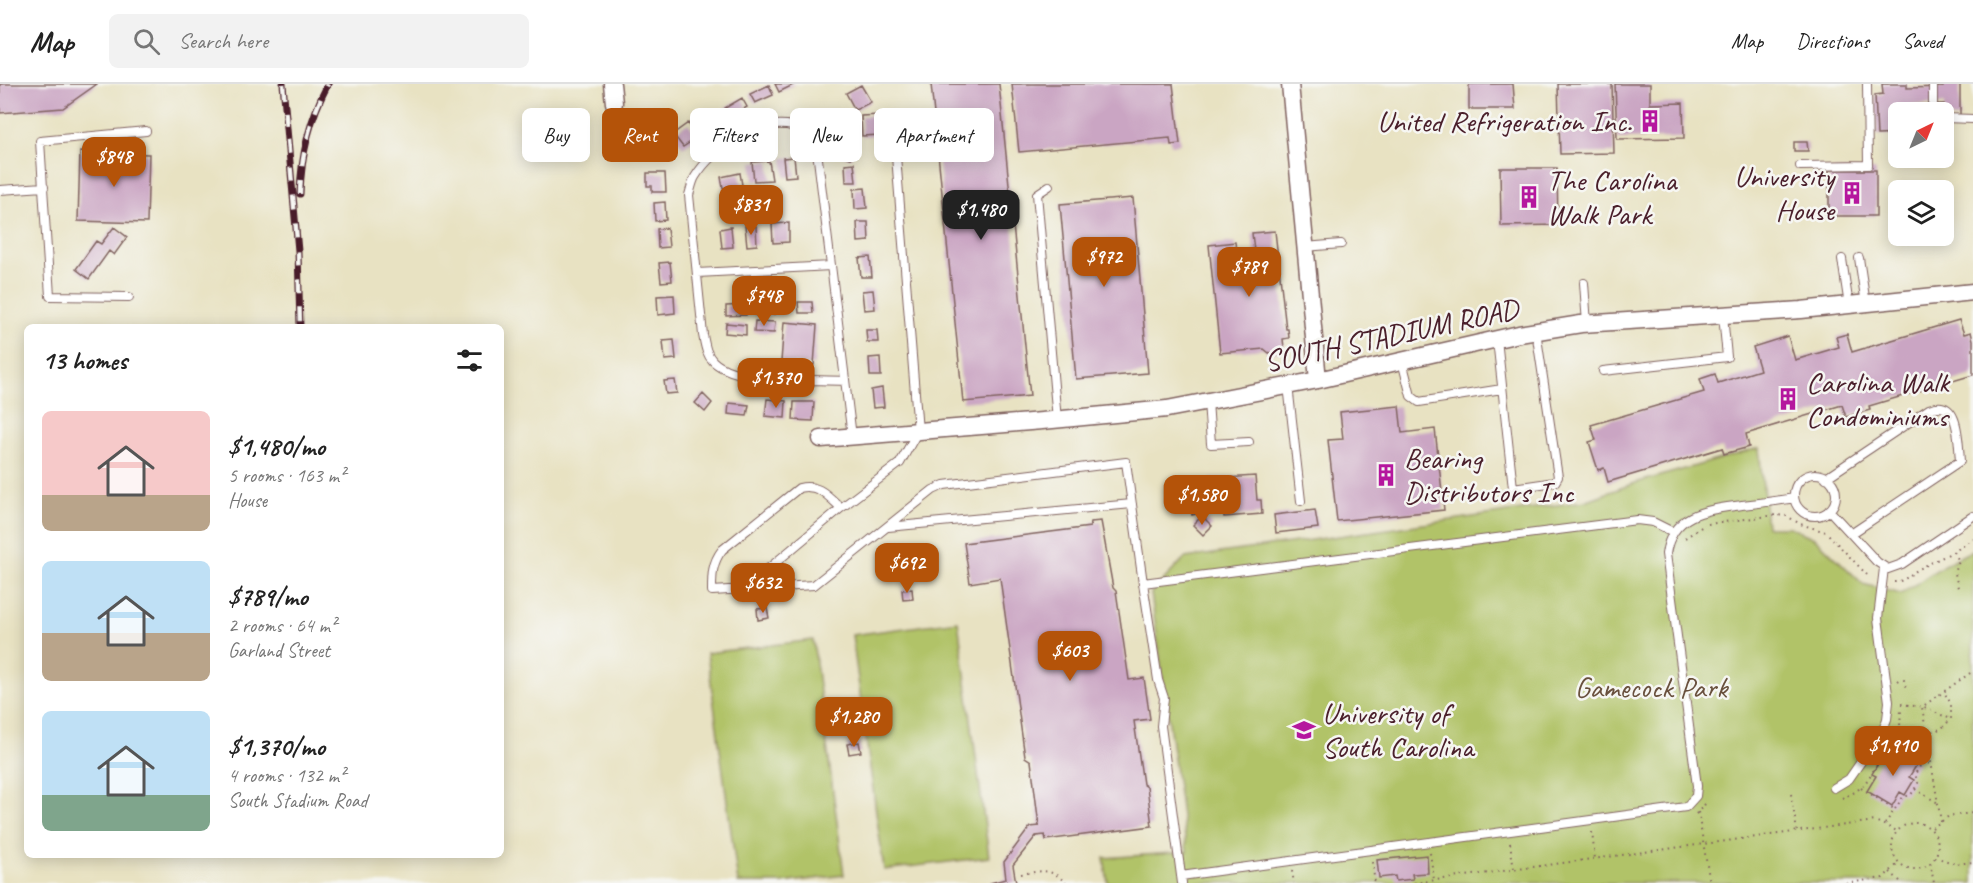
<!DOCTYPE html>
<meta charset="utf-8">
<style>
body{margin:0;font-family:Caveat,sans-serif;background:#f2f2f2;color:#222;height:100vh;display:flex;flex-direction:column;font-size:22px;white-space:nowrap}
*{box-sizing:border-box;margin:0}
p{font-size:20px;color:#767676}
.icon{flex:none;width:33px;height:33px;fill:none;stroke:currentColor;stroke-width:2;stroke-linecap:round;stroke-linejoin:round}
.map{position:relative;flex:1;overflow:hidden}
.sheet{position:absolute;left:24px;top:240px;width:480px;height:534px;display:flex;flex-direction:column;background:#fff;border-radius:9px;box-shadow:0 3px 15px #0003}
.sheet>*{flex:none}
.top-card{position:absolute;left:522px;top:24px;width:570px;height:54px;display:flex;gap:12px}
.needle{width:39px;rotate:43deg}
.tools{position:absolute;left:1888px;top:18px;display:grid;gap:12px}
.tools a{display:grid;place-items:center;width:66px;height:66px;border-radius:9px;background:#fff;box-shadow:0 3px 15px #0003;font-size:30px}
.price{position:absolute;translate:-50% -51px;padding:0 14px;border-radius:12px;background:#b45309;color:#fff;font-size:20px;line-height:39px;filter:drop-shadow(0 2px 3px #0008)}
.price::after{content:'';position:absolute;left:50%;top:36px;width:18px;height:14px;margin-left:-9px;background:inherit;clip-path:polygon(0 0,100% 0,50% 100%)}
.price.current{background:#222;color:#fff}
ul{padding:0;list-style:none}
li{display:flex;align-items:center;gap:18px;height:150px;padding:0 18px}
li span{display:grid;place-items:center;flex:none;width:168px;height:120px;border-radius:9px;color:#555}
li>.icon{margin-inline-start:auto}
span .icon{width:72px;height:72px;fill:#fffc;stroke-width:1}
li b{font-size:26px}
h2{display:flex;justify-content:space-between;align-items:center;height:72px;padding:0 18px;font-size:26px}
.pill{padding:0 21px;border-radius:9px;background:#fff;box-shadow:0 3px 15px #0003;font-size:21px;line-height:54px}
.pill.current{background:#b45309;color:#fff}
header{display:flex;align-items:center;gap:36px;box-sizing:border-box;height:84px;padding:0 30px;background:#fff;border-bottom:2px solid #e0e0e0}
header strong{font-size:28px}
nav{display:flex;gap:33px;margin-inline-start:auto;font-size:21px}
.search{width:420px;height:54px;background:#f2f2f2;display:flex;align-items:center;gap:15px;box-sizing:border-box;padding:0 21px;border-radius:9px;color:#767676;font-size:22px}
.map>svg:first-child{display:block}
</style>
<header>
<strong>Map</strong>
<div class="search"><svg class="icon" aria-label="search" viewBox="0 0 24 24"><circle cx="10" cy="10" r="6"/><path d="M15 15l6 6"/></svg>Search here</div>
<nav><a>Map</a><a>Directions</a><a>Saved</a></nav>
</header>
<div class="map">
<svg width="1973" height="799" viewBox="0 0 1973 799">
<rect width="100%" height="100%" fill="#f6f6f2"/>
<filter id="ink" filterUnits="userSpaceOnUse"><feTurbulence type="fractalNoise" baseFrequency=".0167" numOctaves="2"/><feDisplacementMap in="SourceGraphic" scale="12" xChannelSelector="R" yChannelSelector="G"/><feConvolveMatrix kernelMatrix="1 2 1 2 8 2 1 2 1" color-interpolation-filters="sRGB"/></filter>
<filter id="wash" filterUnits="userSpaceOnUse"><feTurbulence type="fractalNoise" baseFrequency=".008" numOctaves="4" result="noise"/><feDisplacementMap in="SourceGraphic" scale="24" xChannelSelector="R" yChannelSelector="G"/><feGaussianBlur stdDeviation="1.35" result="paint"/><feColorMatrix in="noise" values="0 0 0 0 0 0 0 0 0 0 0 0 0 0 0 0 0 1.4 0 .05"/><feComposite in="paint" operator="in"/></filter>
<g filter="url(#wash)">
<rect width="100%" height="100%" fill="#e8e2c2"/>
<path fill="#b1c367" stroke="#7e7149" stroke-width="1.5" d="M1759 364 1767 443H1790L1816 455 1863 500 1901 510 1944 481 1973 466V799H1108L1104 774 1187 768 1151 509 1185 474 1585 417 1632 400Z
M958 537 989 773 884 786 852 551Z
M813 556 844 791 782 799H738L707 569Z"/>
<g id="blocks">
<path fill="#caa5c3" d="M0 0H97L63 24 0 29Z
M775 0H795L779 8Z
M931 0H999L1030 312 963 318Z
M1012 0H1173L1180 60 1171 61 1170 54 1019 68Z
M1469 0H1513L1515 25H1469Z
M1558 0H1612L1614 69 1560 70Z
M1615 0H1650V20L1683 19 1684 54 1617 55Z
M1882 0H1907V4L1943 3V0H1960V34H1944V20L1908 21V28H1899V50L1877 51 1875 11 1883 10Z
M769 1 773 11 755 19 750 10Z
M861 1 871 18 855 26 846 9Z
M742 14 747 23 730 33 725 24Z
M718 29 723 37 706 47 701 38Z
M880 31 881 51 862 52 861 32Z
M688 39 698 53 683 63 673 50Z
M845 53 855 55 851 74 841 71Z
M1794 58H1807L1808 67H1794Z
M80 68 149 70 147 139 78 137Z
M794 73 796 92 785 93 783 74Z
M769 77 772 96 754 97 752 78Z
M854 79 856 98H846L845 80Z
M1500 84H1557L1558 141 1501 142Z
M1829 86H1876V132H1829Z
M647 89H665L666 108H652V102H647Z
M740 89 742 101 723 104 721 93Z
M865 104 867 124 855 125 854 105Z
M776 110 777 130H766L765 111Z
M752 112 755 131 737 134 734 115Z
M1133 114 1148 289 1076 295 1060 120Z
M665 118 666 136 655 137 654 119Z
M857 138H868L869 157 858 158Z
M789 139V158L773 159 772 140Z
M745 142H756L757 161 747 162Z
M114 143 127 153 114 171 109 167 89 195 76 185 96 157 101 160Z
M731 143 733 163 722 164 720 145Z
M667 144 669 163 658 164 657 145Z
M1275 147 1286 245H1288L1289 254 1283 255 1284 264 1278 268 1269 269 1264 265 1220 269 1209 161 1235 158 1240 196 1257 194 1252 149Z
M870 173 872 193H861L859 174Z
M670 178 672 197 661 198 659 179Z
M873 206 875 225 864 226 862 207Z
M674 211 675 229 658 231 657 212Z
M798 218H812L813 229H799Z
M774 219 775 230 755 231 754 220Z
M746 221V231L726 232V222Z
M1959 236 1964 250 1971 248 1973 256V291L1869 322 1870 326 1846 333 1842 321 1746 350 1749 363 1724 370 1722 364 1608 398 1604 384 1598 386 1589 358 1596 356 1591 341 1704 308 1700 295 1715 290 1718 299 1760 286 1753 263 1788 252 1795 276 1839 263 1836 253 1847 250 1852 268Z
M755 237 775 238 774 249 754 248Z
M784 238 817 241 814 281 781 278Z
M726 239 746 241V251L725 249Z
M866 246H877L878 258H867Z
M674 256 676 275 665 276 663 257Z
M880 273 881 292H870L869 274Z
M675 296 677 309 666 310 664 297Z
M882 304 884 323 873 324 871 306Z
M703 310 712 319 705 328 695 319Z
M767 315 786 317 785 334 765 332Z
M794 318H814L813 337 793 336Z
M729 319 749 321 747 332 728 330Z
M1399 322 1402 349 1435 345 1444 426 1337 437 1328 356 1343 355 1340 328Z
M1255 392 1257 416H1261L1262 430 1224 433 1223 424 1214 425 1211 395Z
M1196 401 1197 407H1201L1203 422H1199L1200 429 1192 431 1187 402Z
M1315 426 1318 444 1276 449 1274 431Z
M1202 432 1212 442 1203 451 1193 441Z
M1101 437 1113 504 1116 507 1129 596 1144 594 1150 635 1134 637 1143 700 1147 703 1152 742 1046 756 1045 751 1036 752 1013 781 1016 799H990L1006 795 1004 778 1030 743 1039 742 1031 677 1025 673 1000 494 970 499 964 459 1090 443 1091 438Z
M912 505 913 515 903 516 902 506Z
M767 524 769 534 758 536 757 525Z
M859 658 861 668 849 670 847 660Z
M1893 664 1918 679 1909 693 1914 696 1905 711 1900 708 1892 722 1867 707 1876 692 1872 690 1880 676 1884 678Z
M1427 771 1428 789 1412 790 1413 795 1396 797 1395 792 1379 794 1377 776Z"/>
</g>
</g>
<g filter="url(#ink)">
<use href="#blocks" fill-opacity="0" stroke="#816360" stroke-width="1.5"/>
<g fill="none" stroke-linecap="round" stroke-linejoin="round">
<g stroke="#816360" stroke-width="10">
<path id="service" d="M1933 0V28
M1944 34 1973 35
M1800 82 1868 81 1867 0
M1049 102 1037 110 1057 336
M0 106 44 103
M1305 163 1341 160
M1859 174 1866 220
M1842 175 1849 222
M697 189 831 182
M1584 199 1587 240
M129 213 50 212 40 57 146 47
M1497 255 1513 404 1555 398 1558 393 1536 247
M1402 277 1411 312 1419 318 1502 305
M1603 287 1727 273 1723 231
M845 297C812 295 736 300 713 277 706 270 705 261 703 251L689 111C691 105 692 98 695 93 713 64 758 35 792 42 798 43 805 45 809 49 815 56 816 67 818 75 829 168 841 260 852 353
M1288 301 1301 417
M1208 317 1211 360 1249 358
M1794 411a21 21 0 1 1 42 0a21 21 0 1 1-42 0Z
M1826 394 1929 325C1960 313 1958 357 1960 377L1851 450
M841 424 900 379 918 347 896 72
M1829 426 1877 478 1888 485 1902 480 1973 432
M888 443 1132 420
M744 505 841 424C828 412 818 399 799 404L722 466C712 479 712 491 712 507L814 501 933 406 944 401 1126 378 1143 499
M1834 704 1849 695 1883 646 1887 635 1889 618 1878 534 1884 484
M1181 792 1686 723 1696 712 1697 702 1666 470C1672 428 1708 426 1742 421 1760 419 1777 417 1794 414
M1182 799 1161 642 1164 614 1158 596 1143 499 1637 436 1653 438 1673 448"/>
</g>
<g stroke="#816360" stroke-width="19">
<path id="minor" d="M612 0 614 19
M1290 0 1318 296
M821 355 1042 337 1167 325 1318 296 1519 250 1581 240 1801 226 1973 208"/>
</g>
<path stroke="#816360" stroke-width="2" stroke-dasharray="1.5 4.5" stroke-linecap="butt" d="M1708 440 1776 431 1787 432 1800 440 1826 448 1870 494
M1685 454 1703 442
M1954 468 1959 477 1955 489 1958 504
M1894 498C1904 498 1910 490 1919 485 1937 475 1956 468 1973 455
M1898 597 1901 595 1904 596 1907 605
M1901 620 1922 623 1951 635
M1926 649 1941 645 1951 635V620L1944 608
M1893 656 1931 681
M1861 704 1894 725
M1915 705 1938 719
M1791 710 1797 747
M1842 714 1855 708 1864 701 1896 652 1900 642 1901 626
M1698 728 1710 799
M1696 730 1706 719
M1941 738 1922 623 1973 587
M1892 762a23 23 0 1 1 46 0a23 23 0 1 1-46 0Z
M1885 740 1903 713 1911 711 1918 699 1915 690 1924 676
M1932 744 1949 732 1973 729
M1592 748 1595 775
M1510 759 1514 786
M1430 769 1434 796
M1935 773 1956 780 1973 778
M1372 778 1375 799
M1930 779 1934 799
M1292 787 1294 799
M1890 788 1902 799
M1021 790C1042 787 1050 783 1066 799
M1414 799 1875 737 1897 747
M1846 799 1883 794 1899 779"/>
<use href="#service" stroke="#fff" stroke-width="8"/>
<use href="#minor" stroke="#fff" stroke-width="16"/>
<g stroke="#4a1f2b" stroke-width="7">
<path id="rail" d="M283 0 298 167 300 243
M300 110C301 71 310 34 328 0"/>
</g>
<use href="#rail" stroke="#f6f6f2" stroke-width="4.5" stroke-dasharray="14" stroke-linecap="butt"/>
</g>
</g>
<defs>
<g id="building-bare" transform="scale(1.8)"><path d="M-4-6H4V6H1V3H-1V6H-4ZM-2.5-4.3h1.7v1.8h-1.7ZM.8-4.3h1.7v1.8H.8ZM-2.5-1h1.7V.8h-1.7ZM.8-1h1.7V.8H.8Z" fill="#b5179e" stroke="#f6f6f2" stroke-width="2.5" paint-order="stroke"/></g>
<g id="university-bare" transform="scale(1.8)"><path d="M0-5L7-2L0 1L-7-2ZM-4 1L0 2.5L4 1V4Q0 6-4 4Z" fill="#b5179e" stroke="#f6f6f2" stroke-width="2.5" paint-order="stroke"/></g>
</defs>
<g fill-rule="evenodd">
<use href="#building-bare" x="1650" y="37"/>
<use href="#building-bare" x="1852" y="109"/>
<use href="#building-bare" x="1529" y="113"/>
<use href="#building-bare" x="1788" y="315"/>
<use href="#building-bare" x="1386" y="391"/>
<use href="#university-bare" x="1304" y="646"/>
</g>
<g text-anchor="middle" stroke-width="5" stroke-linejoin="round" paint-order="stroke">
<g font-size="30" fill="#4a1f2b" stroke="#f6f6f2" text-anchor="start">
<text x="1632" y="47" text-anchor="end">United Refrigeration Inc.</text>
<text x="1834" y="102" text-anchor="end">University<tspan x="1834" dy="34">House</tspan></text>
<text x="1547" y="106">The Carolina<tspan x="1547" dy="34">Walk Park</tspan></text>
<text x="1806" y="308">Carolina Walk<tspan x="1806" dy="34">Condominiums</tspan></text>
<text x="1404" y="384">Bearing<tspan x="1404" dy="34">Distributors Inc</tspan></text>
<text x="1322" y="639">University of<tspan x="1322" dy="34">South Carolina</tspan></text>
</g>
<g font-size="30" fill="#4a1f2b" stroke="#f6f6f2">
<text transform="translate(1391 251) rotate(-12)" y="10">SOUTH STADIUM ROAD</text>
</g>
<g font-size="30" fill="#69503d" stroke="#f6f6f2">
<text x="1651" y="613">Gamecock Park</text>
</g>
</g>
</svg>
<div class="tools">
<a><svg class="needle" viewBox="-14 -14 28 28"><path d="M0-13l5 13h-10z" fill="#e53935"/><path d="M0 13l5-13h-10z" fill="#767676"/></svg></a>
<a><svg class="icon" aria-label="layers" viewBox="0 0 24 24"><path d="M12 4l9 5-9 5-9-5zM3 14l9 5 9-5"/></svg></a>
</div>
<b class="price" style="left:114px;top:104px">$848</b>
<b class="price" style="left:751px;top:152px">$831</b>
<b class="price current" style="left:981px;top:157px">$1,480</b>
<b class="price" style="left:1104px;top:204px">$972</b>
<b class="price" style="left:1249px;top:214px">$789</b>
<b class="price" style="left:764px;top:243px">$748</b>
<b class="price" style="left:776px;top:325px">$1,370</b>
<b class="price" style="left:1202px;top:442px">$1,580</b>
<b class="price" style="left:907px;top:510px">$692</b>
<b class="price" style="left:763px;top:530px">$632</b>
<b class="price" style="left:1070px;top:598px">$603</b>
<b class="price" style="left:854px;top:664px">$1,280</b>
<b class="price" style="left:1893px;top:693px">$1,910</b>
<div class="top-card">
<a class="pill">Buy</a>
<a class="pill current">Rent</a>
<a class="pill">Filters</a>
<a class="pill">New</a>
<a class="pill">Apartment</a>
</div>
<section class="sheet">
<h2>13 homes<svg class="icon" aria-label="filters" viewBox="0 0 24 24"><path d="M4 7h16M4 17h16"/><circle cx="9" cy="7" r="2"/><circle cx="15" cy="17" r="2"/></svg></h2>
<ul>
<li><span style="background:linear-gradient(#f6c9c9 70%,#b9a48a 0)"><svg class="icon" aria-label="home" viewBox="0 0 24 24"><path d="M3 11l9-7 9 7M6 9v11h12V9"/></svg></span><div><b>$1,480/mo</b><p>5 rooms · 163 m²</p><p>House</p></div></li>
<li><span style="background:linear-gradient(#bfe0f5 60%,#b9a48a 0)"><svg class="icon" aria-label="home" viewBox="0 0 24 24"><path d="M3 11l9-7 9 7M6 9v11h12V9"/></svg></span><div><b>$789/mo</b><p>2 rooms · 64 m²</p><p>Garland Street</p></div></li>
<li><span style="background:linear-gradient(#bfe0f5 70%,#7fa58c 0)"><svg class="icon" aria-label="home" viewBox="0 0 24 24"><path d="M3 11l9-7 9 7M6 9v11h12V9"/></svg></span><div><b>$1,370/mo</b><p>4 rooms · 132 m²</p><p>South Stadium Road</p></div></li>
</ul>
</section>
</div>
